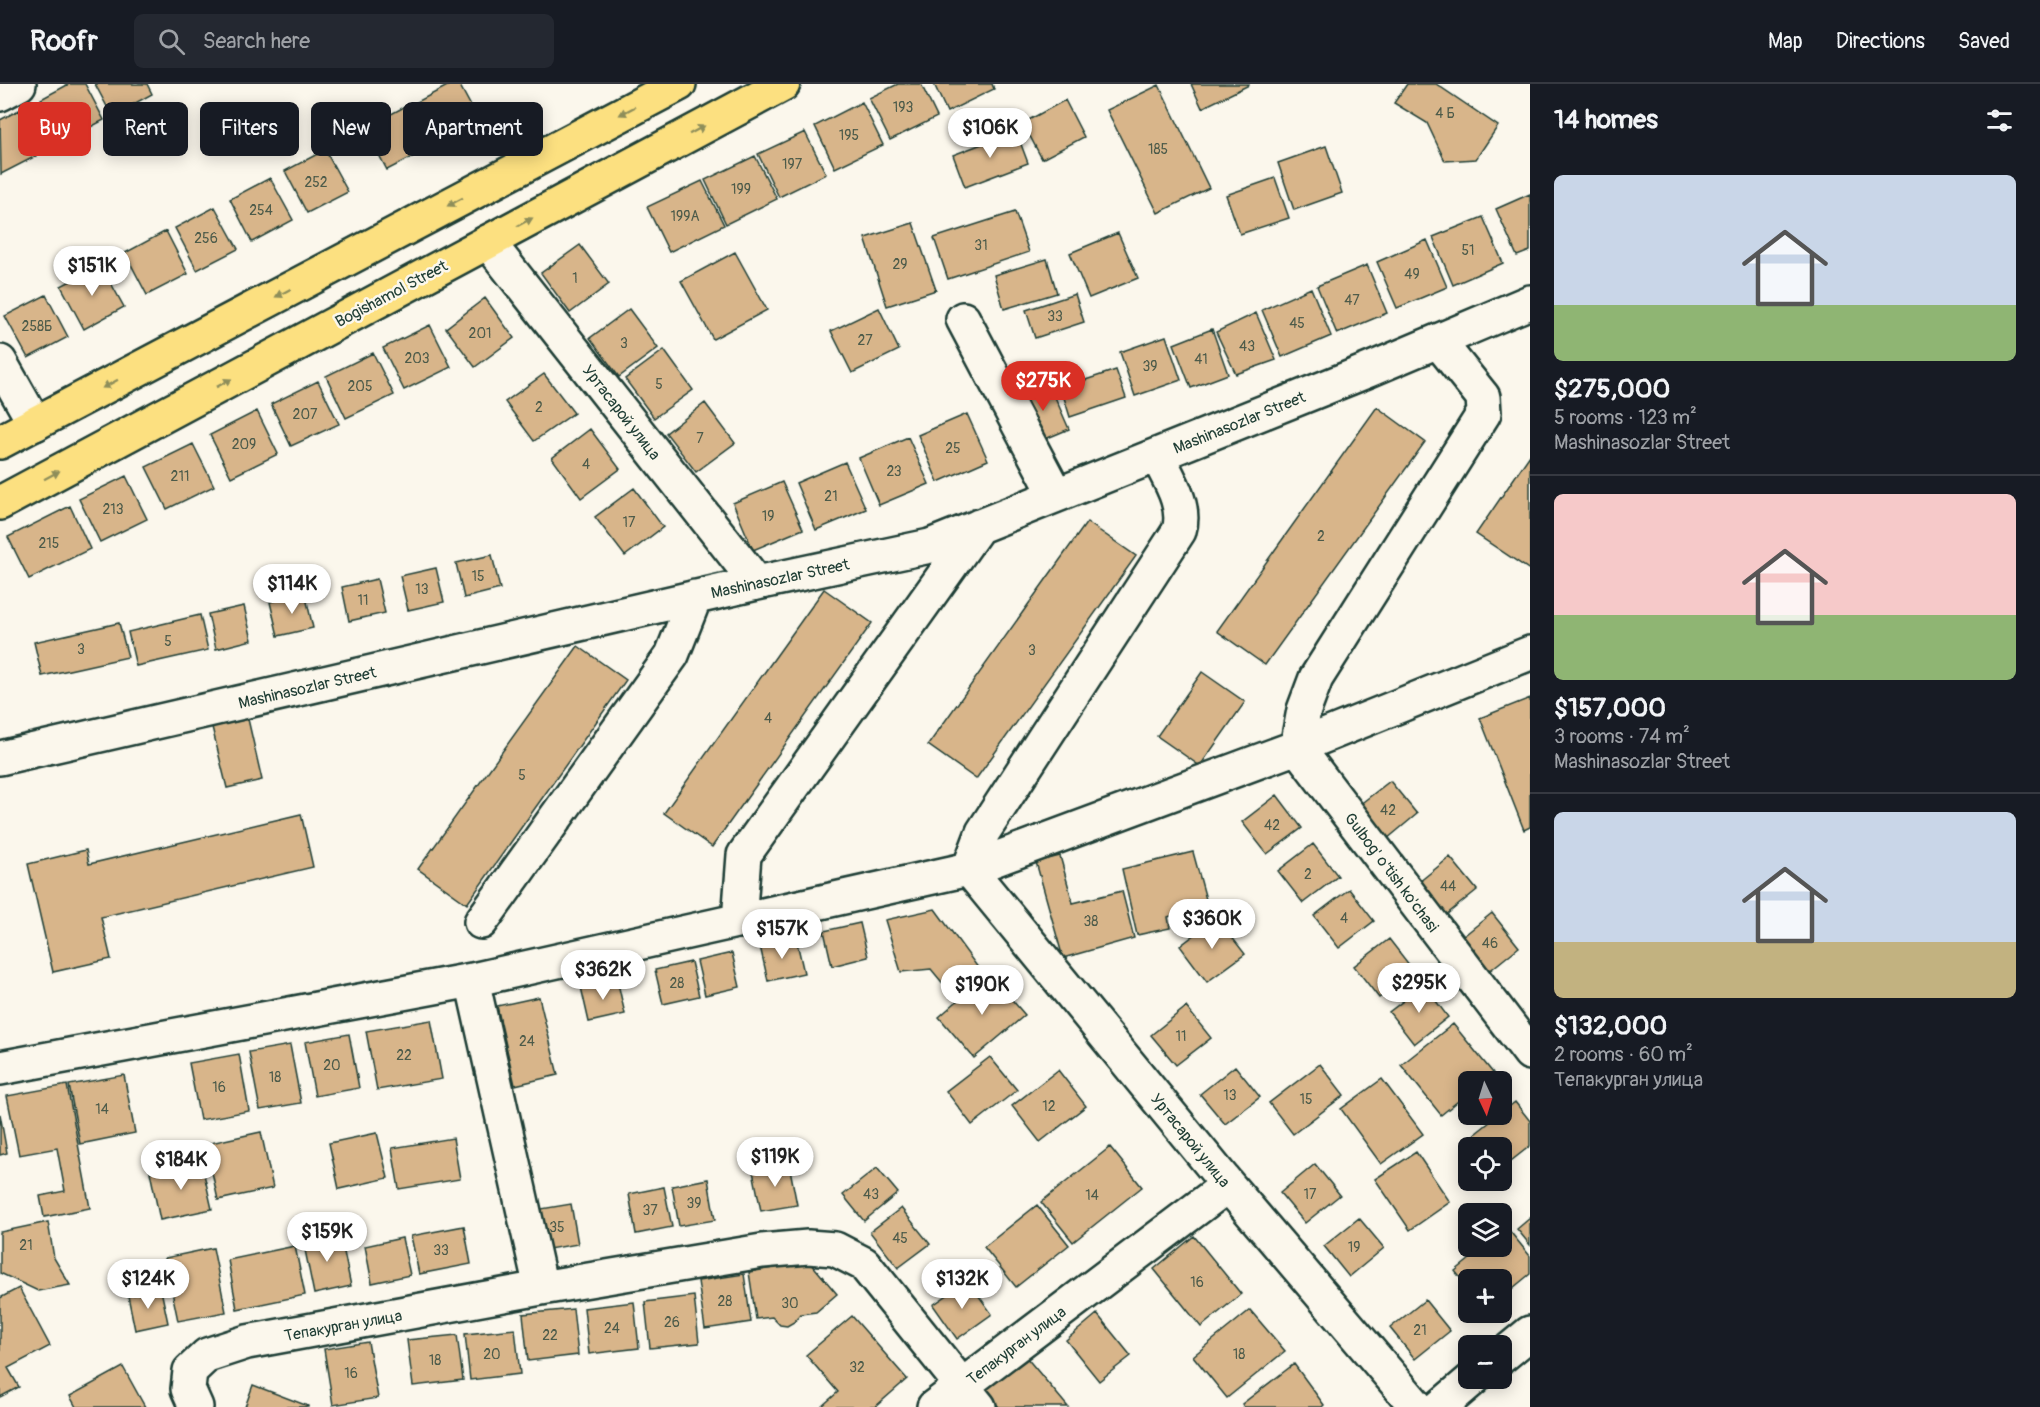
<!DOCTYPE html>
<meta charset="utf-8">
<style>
body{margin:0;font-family:Pangolin,sans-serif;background:#242831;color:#f1f3f6;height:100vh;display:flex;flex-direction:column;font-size:22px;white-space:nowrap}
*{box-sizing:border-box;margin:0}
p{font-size:20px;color:#9ea1a6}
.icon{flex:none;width:33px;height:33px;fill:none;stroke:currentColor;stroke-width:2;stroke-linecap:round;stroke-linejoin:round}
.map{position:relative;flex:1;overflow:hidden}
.sheet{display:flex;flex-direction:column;background:#171b24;width:510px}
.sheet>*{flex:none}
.top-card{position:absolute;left:18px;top:18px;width:570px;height:54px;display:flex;gap:12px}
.needle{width:39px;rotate:176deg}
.fabs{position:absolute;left:1458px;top:987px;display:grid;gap:12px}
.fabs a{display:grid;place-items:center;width:54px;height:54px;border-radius:9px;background:#171b24;box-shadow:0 3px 15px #0003;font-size:30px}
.price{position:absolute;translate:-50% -51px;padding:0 14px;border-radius:21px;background:#fff;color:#222;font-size:20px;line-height:39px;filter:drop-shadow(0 2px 3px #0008)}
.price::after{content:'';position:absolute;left:50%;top:36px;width:18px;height:14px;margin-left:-9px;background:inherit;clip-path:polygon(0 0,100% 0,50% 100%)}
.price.current{background:#d93025;color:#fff}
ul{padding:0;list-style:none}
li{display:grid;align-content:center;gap:12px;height:318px;padding:0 24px}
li+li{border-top:2px solid #363941}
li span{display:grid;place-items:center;height:186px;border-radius:9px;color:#555}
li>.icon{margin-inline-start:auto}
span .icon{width:108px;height:108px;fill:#fffc;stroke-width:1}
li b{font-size:26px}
h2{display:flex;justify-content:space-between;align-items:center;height:72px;padding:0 24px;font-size:26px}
.chip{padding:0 21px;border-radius:9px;background:#171b24;box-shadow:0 3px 15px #0003;font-size:21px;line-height:54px}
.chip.current{background:#d93025;color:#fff}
header{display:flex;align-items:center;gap:36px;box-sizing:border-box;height:84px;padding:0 30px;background:#171b24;border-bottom:2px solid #363941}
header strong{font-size:28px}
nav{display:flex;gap:33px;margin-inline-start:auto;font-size:21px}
.search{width:420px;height:54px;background:#242831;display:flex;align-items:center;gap:15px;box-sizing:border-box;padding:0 21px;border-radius:9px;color:#9ea1a6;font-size:22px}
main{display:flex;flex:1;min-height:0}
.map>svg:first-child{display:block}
</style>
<header>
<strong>Roofr</strong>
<div class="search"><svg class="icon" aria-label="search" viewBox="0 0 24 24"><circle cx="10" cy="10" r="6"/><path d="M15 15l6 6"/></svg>Search here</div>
<nav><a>Map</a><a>Directions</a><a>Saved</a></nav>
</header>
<main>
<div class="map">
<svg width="1530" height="1323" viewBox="0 0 1530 1323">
<rect width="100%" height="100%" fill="#fbf7ec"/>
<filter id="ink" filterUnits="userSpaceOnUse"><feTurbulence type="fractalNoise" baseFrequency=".0167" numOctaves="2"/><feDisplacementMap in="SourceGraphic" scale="12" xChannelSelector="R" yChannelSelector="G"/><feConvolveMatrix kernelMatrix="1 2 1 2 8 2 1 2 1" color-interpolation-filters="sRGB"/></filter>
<g filter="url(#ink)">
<path fill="#d8b58a" stroke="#1f3d34" stroke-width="1.5" d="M69 0H85L104 36 64 57 41 15Z
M95 0H147L152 10 112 32Z
M451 0H459L480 39 439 60 417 18Z
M898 0H921L937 33 890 56 869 14Z
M934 0H992L994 5 947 28Z
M1191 0H1249V1L1202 24Z
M1407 0H1436L1498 42 1476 75 1445 77 1427 39 1394 19Z
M1159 1 1209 104 1158 129 1107 26Z
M1065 16 1084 53 1042 75 1023 39Z
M862 18 883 61 835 84 815 42Z
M406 22 428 65 387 86 365 44Z
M19 26 42 69 1 90 0 36Z
M1016 47 1028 79 965 103 953 71Z
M805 48 826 90 779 113 758 70Z
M1326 62 1342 109 1294 126 1278 79Z
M325 66 348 108 307 129 285 87Z
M755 72 777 115 726 140 705 96Z
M270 94 293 136 252 158 230 115Z
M1275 94 1289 134 1240 150 1226 111Z
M702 97 724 141 669 168 647 123Z
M1530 110V167L1517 172 1496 125Z
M215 123 238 165 197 186 175 144Z
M1015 128 1029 168 948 195 934 154Z
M1483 133 1503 179 1453 201 1433 153Z
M913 139 936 206 887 222 865 154Z
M166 147 188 190 147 211 125 169Z
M1118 149 1138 194 1089 214 1070 169Z
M1427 156 1447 203 1397 224 1377 178Z
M580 161 609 200 570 229 541 189Z
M735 168 767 226 713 255 681 197Z
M1047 175 1057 209 1004 225 994 191Z
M101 181 124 223 84 245 61 202Z
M1367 181 1387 229 1337 250 1317 202Z
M1311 204 1331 252 1282 273 1262 226Z
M1075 210 1084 238 1035 254 1026 226Z
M46 211 68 253 28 274 5 232Z
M485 214 514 254 475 283 446 244Z
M879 224 899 266 852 289 831 247Z
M629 225 658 264 619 293 590 254Z
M1256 229 1276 276 1236 290 1216 248Z
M430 241 451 283 404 306 383 264Z
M1212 245 1228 290 1191 304 1174 260Z
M1166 252 1181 296 1135 312 1120 268Z
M664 266 693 306 654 334 625 295Z
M373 269 394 311 346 334 326 292Z
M1116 286 1126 314 1070 333 1061 304Z
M544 290 574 329 534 357 505 318Z
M318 297 339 340 291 362 271 320Z
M1048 297 1069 345 1038 358 1017 310Z
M705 319 735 359 696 388 666 349Z
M1377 323 1425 358 1265 581 1217 547Z
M257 327 278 370 231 393 210 351Z
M967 330 988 376 938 398 918 351Z
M590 345 620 385 581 414 552 374Z
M908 353 929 400 879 421 859 374Z
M193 360 214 402 167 425 146 383Z
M1530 371V486L1476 450Z
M845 378 866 425 816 446 796 399Z
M126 392 147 435 100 458 79 415Z
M782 398 803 445 753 466 733 419Z
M634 404 663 443 625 472 595 433Z
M70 422 90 465 29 495 8 453Z
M1087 438 1136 472 976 695 928 661Z
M492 471 500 505 464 514 456 479Z
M436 484 444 518 408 526 400 492Z
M377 495 385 529 349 537 342 503Z
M824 505 872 539 712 763 664 729Z
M305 509 313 544 278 552 270 518Z
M244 522 252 556 216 565 208 530Z
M200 531 208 566 136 582 128 548Z
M119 539 128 573 42 592 34 558Z
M578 562 626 596 467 820 418 785Z
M1202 588 1245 618 1200 682 1157 652Z
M1530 614V743L1524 746 1480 634Z
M248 635 262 696 227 704 212 643Z
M1390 697 1417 730 1387 755 1359 721Z
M1277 711 1302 744 1267 770 1242 738Z
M301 730 313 783 101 833 111 875 53 888 28 780 86 766 89 780Z
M1313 760 1338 792 1303 819 1278 787Z
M1193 768 1207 819 1168 833 1170 844 1137 851 1122 785Z
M1060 772 1073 819 1122 807 1134 854 1063 874 1036 778Z
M1450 773 1477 806 1446 831 1419 798Z
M1349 805 1374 837 1339 864 1314 832Z
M935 825 979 885 950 908 931 885 901 888 885 836Z
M1492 829 1519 863 1488 888 1461 854Z
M1217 834 1245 870 1207 898 1180 862Z
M860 839 868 873 832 882 824 847Z
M796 854 804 889 768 897 760 862Z
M1389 855 1414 887 1379 914 1354 882Z
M732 869 740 903 705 911 697 877Z
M691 878 699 912 663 920 655 886Z
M989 889 1025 931 974 974 939 933Z
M617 895 625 930 589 938 581 903Z
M1424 901 1448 933 1414 960 1389 928Z
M539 913 558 991 515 1001 497 922Z
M1186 923 1211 954 1176 981 1151 951Z
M431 936 442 995 377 1006 366 947Z
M1453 940 1493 989 1483 998H1468V1009L1441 1031 1401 981Z
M349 950 359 1004 315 1012 305 958Z
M290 961 301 1019 260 1026 249 968Z
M239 970 249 1027 200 1036 189 979Z
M990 973 1017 1006 972 1041 946 1007Z
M1320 980 1344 1011 1293 1050 1269 1019Z
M1235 982 1260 1013 1225 1040 1200 1010Z
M1058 986 1086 1022 1040 1058 1012 1022Z
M124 991 135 1049 80 1060 69 1001Z
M1382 995 1423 1050 1381 1080 1341 1025Z
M67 1001 90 1124 44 1133 40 1112 65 1107 57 1064 19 1071 7 1012Z
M1515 1018 1530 1037V1062L1502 1084V1064H1480L1471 1053Z
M0 1030 7 1069 0 1071Z
M261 1048 273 1104 218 1116 206 1060Z
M377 1049 388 1094 339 1105 329 1059Z
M453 1054 460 1095 399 1105 392 1064Z
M1110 1063 1142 1103 1073 1158 1041 1118Z
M1416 1068 1450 1118 1410 1146 1375 1095Z
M201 1077 212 1125 160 1136 150 1088Z
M789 1080 797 1121 761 1127 753 1087Z
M1315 1080 1340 1111 1305 1139 1280 1109Z
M877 1084 898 1109 864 1137 843 1111Z
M708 1095 715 1136 679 1142 672 1102Z
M664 1103 672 1143 636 1150 629 1110Z
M571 1120 578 1160 543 1166 535 1126Z
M1037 1121 1069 1161 1016 1203 984 1163Z
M901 1124 930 1160 898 1184 870 1148Z
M1359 1134 1384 1164 1349 1193 1324 1162Z
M1530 1134V1161L1517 1145Z
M48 1138 54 1174 70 1201 38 1207 0 1189V1148Z
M464 1142 471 1180 419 1190 411 1152Z
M1508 1145 1530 1172V1190L1502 1213V1196H1468V1204L1455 1187 1486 1162H1502V1150Z
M340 1149 351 1202 314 1210 303 1156Z
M1194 1152 1241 1210 1201 1243 1154 1185Z
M402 1154 410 1191 372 1199 365 1162Z
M295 1162 305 1211 237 1225 228 1176Z
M213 1164 226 1228 178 1237 165 1174Z
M810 1178 837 1210 816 1228 801 1230 794 1238 787 1242 780 1241 772 1233 756 1235 749 1188Z
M744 1190 751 1238 705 1245 698 1197Z
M968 1197 992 1230 957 1255 933 1221Z
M19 1204 50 1262 8 1284 19 1303 0 1313V1214Z
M161 1206 168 1239 135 1246 128 1212Z
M694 1212 699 1259 650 1264 645 1218Z
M1425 1216 1450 1247 1415 1275 1390 1244Z
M634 1218 639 1264 589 1270 584 1224Z
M573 1225 578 1271 528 1277 523 1230Z
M1250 1226 1285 1267 1227 1314 1193 1272Z
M1097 1230 1131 1272 1099 1297 1066 1256Z
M852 1232 907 1295 875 1323H821L838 1308 806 1271Z
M515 1245 520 1290 470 1296 465 1250Z
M457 1251 463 1296 413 1302 407 1256Z
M368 1258 378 1314 333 1321 324 1265Z
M1026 1273 1068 1323H999L985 1306Z
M1294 1280 1324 1321 1322 1323H1244L1242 1320Z
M123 1283 145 1323H76L70 1312Z
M253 1301 308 1322V1323H245Z"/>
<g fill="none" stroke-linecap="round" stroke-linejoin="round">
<g stroke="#1f3d34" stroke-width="38">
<path id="minor" d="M0 10 19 0
M488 158 757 499
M963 235 1056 411
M1438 257 1483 313 1484 329 1316 594 1304 626 1297 663 1530 969
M0 278 35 340
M1157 371C1168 394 1187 421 1179 447L983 748 969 785 1228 1101 1417 1323
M0 674 757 499 930 462 1369 286 1530 218
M739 837 744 771 979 442
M481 838 672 571 695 513
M472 896 541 1204
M0 984 472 896 969 785 1297 663 1530 569
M1502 1272 1530 1249
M196 1323 188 1305 190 1287 207 1271 247 1258 541 1204 762 1167 808 1163 835 1165 864 1180 979 1323
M934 1323 1228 1101
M1440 1323 1474 1294"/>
</g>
<g stroke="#1f3d34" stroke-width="38">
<path id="major" d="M0 358 679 0
M0 419 783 0"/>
</g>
<use href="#minor" stroke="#fbf7ec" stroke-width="33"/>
<use href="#major" stroke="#fce080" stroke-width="33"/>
</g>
<defs><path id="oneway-solid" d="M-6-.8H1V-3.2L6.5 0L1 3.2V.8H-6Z" transform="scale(1.5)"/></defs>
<g fill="#8e8e5a">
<use href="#oneway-solid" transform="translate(627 27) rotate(152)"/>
<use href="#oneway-solid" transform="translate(697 46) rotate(-28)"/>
<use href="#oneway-solid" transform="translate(455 118) rotate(152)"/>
<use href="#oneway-solid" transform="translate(525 138) rotate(-28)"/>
<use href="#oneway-solid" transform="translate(283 209) rotate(152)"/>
<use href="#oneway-solid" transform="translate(224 299) rotate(-28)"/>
<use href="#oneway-solid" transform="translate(110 300) rotate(152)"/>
<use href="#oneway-solid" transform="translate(52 391) rotate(-28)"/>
</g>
</g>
<g text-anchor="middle" stroke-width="5" stroke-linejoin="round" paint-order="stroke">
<g font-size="14" fill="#4d5b4a">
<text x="903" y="28">193</text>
<text x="1445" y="34">4 Б</text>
<text x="849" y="56">195</text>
<text x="1158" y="70">185</text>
<text x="792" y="85">197</text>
<text x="316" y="103">252</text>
<text x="741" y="110">199</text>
<text x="261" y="131">254</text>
<text x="685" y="137">199А</text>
<text x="206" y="159">256</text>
<text x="981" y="166">31</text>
<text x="1468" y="171">51</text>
<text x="900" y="185">29</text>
<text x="1412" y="195">49</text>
<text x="575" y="199">1</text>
<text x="1352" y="221">47</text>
<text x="1055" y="237">33</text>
<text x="1297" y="244">45</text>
<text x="37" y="247">258Б</text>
<text x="480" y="254">201</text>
<text x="865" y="261">27</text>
<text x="624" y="264">3</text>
<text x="1247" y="267">43</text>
<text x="417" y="279">203</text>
<text x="1201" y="280">41</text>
<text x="1150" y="287">39</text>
<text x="659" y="305">5</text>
<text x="360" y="307">205</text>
<text x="539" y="328">2</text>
<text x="305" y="335">207</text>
<text x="700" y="359">7</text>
<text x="244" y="365">209</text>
<text x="953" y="369">25</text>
<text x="586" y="385">4</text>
<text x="894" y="392">23</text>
<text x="180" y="397">211</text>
<text x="831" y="417">21</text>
<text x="113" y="430">213</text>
<text x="768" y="437">19</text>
<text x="629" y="443">17</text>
<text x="1321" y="457">2</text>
<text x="49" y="464">215</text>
<text x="478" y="497">15</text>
<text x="422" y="510">13</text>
<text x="363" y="521">11</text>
<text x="168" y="562">5</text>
<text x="81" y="570">3</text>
<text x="1032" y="571">3</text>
<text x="768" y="639">4</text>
<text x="522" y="696">5</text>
<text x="1388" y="731">42</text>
<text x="1272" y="746">42</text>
<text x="1308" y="795">2</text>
<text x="1448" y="807">44</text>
<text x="1344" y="839">4</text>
<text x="1091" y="842">38</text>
<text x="1490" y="864">46</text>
<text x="677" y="904">28</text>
<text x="1181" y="957">11</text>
<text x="527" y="962">24</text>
<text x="404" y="976">22</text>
<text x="332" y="986">20</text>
<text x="275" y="998">18</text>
<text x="219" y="1008">16</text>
<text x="1230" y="1016">13</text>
<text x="1306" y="1020">15</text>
<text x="1049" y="1027">12</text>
<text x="102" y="1030">14</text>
<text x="871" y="1115">43</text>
<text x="1310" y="1115">17</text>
<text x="1092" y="1116">14</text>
<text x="694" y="1124">39</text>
<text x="650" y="1131">37</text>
<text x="557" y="1148">35</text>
<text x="900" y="1159">45</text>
<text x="26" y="1166">21</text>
<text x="1354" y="1168">19</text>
<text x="441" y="1171">33</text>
<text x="1197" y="1203">16</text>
<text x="725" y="1222">28</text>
<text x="790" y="1224">30</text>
<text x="672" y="1243">26</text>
<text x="612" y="1249">24</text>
<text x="1420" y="1251">21</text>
<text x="550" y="1256">22</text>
<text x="492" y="1275">20</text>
<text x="1239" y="1275">18</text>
<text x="435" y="1281">18</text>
<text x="857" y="1288">32</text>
<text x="351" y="1294">16</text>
</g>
<g font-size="16" fill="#1f3d34" stroke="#fbf7ec">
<text transform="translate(391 209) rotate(-28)" y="6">Bogishamol Street</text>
<text transform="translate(622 328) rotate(52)" y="6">Уртасарой улица</text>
<text transform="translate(1239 338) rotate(-22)" y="6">Mashinasozlar Street</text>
<text transform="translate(780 494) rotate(-12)" y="6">Mashinasozlar Street</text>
<text transform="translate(307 603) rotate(-13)" y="6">Mashinasozlar Street</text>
<text transform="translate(1392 788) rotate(53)" y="6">Gulbog' o'tish ko'chasi</text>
<text transform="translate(1191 1056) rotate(51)" y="6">Уртасарой улица</text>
<text transform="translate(343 1241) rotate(-10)" y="6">Тепакурган улица</text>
<text transform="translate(1016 1261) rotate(-37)" y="6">Тепакурган улица</text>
</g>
</g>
</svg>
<div class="fabs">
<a><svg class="needle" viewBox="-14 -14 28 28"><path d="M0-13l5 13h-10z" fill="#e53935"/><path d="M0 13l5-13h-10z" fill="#9ea1a6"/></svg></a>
<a><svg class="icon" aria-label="locate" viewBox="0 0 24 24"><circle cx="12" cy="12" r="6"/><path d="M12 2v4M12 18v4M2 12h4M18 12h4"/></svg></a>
<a><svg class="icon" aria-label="layers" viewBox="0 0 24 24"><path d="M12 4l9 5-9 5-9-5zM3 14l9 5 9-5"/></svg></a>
<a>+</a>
<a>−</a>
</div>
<b class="price" style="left:990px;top:75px">$106K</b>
<b class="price" style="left:92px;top:213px">$151K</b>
<b class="price current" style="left:1043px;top:328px">$275K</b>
<b class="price" style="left:292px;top:531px">$114K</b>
<b class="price" style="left:1212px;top:866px">$360K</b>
<b class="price" style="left:782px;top:876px">$157K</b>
<b class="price" style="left:603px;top:917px">$362K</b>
<b class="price" style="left:1419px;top:930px">$295K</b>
<b class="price" style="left:982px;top:932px">$190K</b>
<b class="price" style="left:775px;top:1104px">$119K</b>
<b class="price" style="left:181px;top:1107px">$184K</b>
<b class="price" style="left:327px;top:1179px">$159K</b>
<b class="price" style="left:148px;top:1226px">$124K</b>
<b class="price" style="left:962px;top:1226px">$132K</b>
<div class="top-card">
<a class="chip current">Buy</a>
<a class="chip">Rent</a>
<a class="chip">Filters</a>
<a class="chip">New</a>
<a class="chip">Apartment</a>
</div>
</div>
<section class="sheet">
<h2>14 homes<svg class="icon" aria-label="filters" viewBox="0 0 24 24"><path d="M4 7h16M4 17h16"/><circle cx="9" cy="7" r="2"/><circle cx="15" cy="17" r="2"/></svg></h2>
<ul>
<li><span style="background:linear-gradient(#c9d6e8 70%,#8fb573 0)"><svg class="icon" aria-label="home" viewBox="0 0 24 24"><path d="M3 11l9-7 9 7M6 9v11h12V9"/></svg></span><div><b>$275,000</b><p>5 rooms · 123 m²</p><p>Mashinasozlar Street</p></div></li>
<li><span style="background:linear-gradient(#f6c9c9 65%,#8fb573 0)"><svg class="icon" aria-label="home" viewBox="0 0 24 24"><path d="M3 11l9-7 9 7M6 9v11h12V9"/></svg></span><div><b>$157,000</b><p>3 rooms · 74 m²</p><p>Mashinasozlar Street</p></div></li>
<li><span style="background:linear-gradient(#c9d6e8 70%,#c2b280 0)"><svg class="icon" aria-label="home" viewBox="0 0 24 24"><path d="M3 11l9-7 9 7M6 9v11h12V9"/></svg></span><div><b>$132,000</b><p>2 rooms · 60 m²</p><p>Тепакурган улица</p></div></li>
</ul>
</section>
</main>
